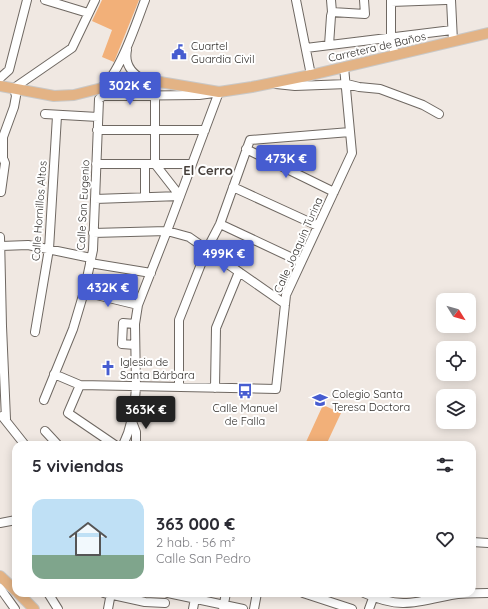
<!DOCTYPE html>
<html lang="es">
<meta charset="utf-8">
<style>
body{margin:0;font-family:Quicksand,sans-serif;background:#f2f2f3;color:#2b2b33;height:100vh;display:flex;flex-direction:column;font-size:15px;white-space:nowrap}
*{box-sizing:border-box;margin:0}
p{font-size:13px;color:#7c7c81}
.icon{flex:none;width:22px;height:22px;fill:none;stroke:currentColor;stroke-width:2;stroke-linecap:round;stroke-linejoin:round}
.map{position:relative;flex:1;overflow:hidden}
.drawer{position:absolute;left:12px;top:441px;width:464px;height:156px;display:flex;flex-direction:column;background:#fff;border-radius:12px;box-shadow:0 2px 10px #0003}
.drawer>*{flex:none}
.needle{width:26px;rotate:127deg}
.tools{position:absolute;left:436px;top:293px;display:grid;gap:8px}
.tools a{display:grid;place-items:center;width:40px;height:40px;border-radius:8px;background:#fff;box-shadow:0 2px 10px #0003;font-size:20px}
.price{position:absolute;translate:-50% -34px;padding:0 9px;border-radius:4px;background:#465cd0;color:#fff;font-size:13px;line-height:26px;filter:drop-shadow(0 1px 2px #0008)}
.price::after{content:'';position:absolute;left:50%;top:24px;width:12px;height:9px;margin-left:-6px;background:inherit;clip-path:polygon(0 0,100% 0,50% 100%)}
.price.current{background:#222;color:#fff}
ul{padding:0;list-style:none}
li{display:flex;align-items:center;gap:12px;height:100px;padding:0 20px}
li span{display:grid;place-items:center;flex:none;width:112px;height:80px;border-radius:12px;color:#555}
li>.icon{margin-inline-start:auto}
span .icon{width:48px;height:48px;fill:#fffc;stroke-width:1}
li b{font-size:17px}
h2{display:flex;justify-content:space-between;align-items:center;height:48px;padding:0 20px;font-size:17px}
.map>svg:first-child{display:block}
</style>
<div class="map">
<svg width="488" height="609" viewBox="0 0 488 609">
<rect width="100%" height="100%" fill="#f0e8e2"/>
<path fill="#f2b079" d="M102 0H139L114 62 102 57 112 30 92 21Z
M323 405 341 413 326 445H313L306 442Z"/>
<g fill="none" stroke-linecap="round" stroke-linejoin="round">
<g stroke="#6f6862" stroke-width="10">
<path id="minor" d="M45 0 88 13
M296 0 311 75
M391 0V38L395 55
M451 0 453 41
M391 2 446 0
M332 12 365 14 364 0
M329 45 331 16 332 12 331 0
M306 48 452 30
M127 50C124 64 132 74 144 80
M0 78 9 70 27 0
M153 81 155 95V164L180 196
M276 84 295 86 347 84 359 87 380 89 423 105 439 114
M101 88C119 76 137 21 145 0
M45 114 98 117
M97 130H205
M246 149 334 192
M96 164H192
M233 187 318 226
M1 192 5 163 3 158V137L14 107 16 96 14 88 72 48 95 0
M145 197V164
M95 199 180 196
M220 224 301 262
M93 233 167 231 189 237 285 304
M0 237 2 326 6 419
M1 246 28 245 91 258
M90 263 151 273
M84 292 138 305
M135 324 123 323 122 344 135 345
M35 332 49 249 57 116
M54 374 80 385 276 389 286 295 352 153 344 67
M80 385 68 413 115 445
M179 387V320L207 249 220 224 250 140 350 132
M215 388 216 328 239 272
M44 400 73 329 84 292 93 250 99 99 103 96 199 95 214 93
M2 416 25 445
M131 419 136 432V445
M45 431 58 445
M123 445 128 433 134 411 136 387 135 324 138 305 167 231 219 92
M0 523 16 520
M472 542 488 543
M0 588 15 609
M48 593 58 609
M104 593 145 602 165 603
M168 593 243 609
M303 593 352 609
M364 593C400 609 414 603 451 595 463 593 476 593 488 593
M108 609 111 593
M193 609 196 593
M223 609 226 593
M254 609 257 593
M369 609 373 598"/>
</g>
<g stroke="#c9c8c7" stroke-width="12">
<path id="major" d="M0 86 54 96 74 95 134 80H148L219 92 252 87 311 75 488 33
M0 576 16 591
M18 593 34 609"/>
</g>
<use href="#minor" stroke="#fff" stroke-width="8"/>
<use href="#major" stroke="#e3b385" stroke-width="10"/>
</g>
<defs>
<g id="civic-bare" transform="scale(1.2)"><path d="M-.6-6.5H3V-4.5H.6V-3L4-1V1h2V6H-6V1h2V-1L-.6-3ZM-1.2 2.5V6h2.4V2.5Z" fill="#465cd0" stroke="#fff" stroke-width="2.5" paint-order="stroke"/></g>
<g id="church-bare" transform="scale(1.2)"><path d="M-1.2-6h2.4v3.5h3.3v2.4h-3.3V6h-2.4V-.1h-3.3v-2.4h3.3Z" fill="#465cd0" stroke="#fff" stroke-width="2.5" paint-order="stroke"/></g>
<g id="bus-bare" transform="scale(1.2)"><path d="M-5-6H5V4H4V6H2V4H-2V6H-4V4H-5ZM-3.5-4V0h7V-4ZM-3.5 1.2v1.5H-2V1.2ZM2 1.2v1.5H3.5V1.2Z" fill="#465cd0" stroke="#fff" stroke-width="2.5" paint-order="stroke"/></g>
<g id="school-bare" transform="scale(1.2)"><path d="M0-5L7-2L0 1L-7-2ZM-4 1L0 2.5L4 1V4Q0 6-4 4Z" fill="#465cd0" stroke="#fff" stroke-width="2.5" paint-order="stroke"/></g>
</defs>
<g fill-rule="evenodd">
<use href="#civic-bare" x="179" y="52"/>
<use href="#church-bare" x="108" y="368"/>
<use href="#bus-bare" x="245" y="391"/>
<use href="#school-bare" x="320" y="400"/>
</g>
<g text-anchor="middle" stroke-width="4" stroke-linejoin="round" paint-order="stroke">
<g font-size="11" fill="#2e2b28" stroke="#fff" text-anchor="start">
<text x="191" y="50">Cuartel<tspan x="191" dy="13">Guardia Civil</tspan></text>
<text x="120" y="366">Iglesia de<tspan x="120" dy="13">Santa Bárbara</tspan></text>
<text x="332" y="398">Colegio Santa<tspan x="332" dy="13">Teresa Doctora</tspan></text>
<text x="245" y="412" text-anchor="middle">Calle Manuel<tspan x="245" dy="13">de Falla</tspan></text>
</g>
<g font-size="11" fill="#2e2b28" stroke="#fff">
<text transform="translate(377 47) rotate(-13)" y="4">Carretera de Baños</text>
<text transform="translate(83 205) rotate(-87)" y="4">Calle San Eugenio</text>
<text transform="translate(39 211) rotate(-86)" y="4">Calle Hornillos Altos</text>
<text transform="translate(298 245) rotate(-66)" y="4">Calle Joaquín Turina</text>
</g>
<g font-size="13" font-weight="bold" fill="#463f3a" stroke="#fff">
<text x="208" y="175">El Cerro</text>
</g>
</g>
</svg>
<div class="tools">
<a><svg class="needle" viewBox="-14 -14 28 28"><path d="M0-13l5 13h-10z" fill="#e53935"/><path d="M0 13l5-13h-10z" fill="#7c7c81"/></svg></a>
<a><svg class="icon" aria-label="locate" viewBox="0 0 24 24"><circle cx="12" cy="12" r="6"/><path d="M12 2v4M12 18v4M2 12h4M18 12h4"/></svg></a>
<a><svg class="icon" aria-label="layers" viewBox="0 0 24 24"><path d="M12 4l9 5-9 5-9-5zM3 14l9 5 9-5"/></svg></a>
</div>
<b class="price" style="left:130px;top:106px">302K €</b>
<b class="price" style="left:286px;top:179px">473K €</b>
<b class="price" style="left:224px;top:274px">499K €</b>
<b class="price" style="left:108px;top:308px">432K €</b>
<b class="price current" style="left:146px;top:430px">363K €</b>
<section class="drawer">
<h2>5 viviendas<svg class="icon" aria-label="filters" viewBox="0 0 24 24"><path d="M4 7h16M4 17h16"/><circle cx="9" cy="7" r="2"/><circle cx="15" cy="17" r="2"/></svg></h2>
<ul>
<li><span style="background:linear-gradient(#bfe0f5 70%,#7fa58c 0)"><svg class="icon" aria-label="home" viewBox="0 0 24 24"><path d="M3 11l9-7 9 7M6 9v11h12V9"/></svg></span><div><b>363 000 €</b><p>2 hab. · 56 m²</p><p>Calle San Pedro</p></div><svg class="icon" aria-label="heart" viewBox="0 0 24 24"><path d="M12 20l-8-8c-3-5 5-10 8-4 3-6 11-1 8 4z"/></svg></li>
</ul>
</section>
</div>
